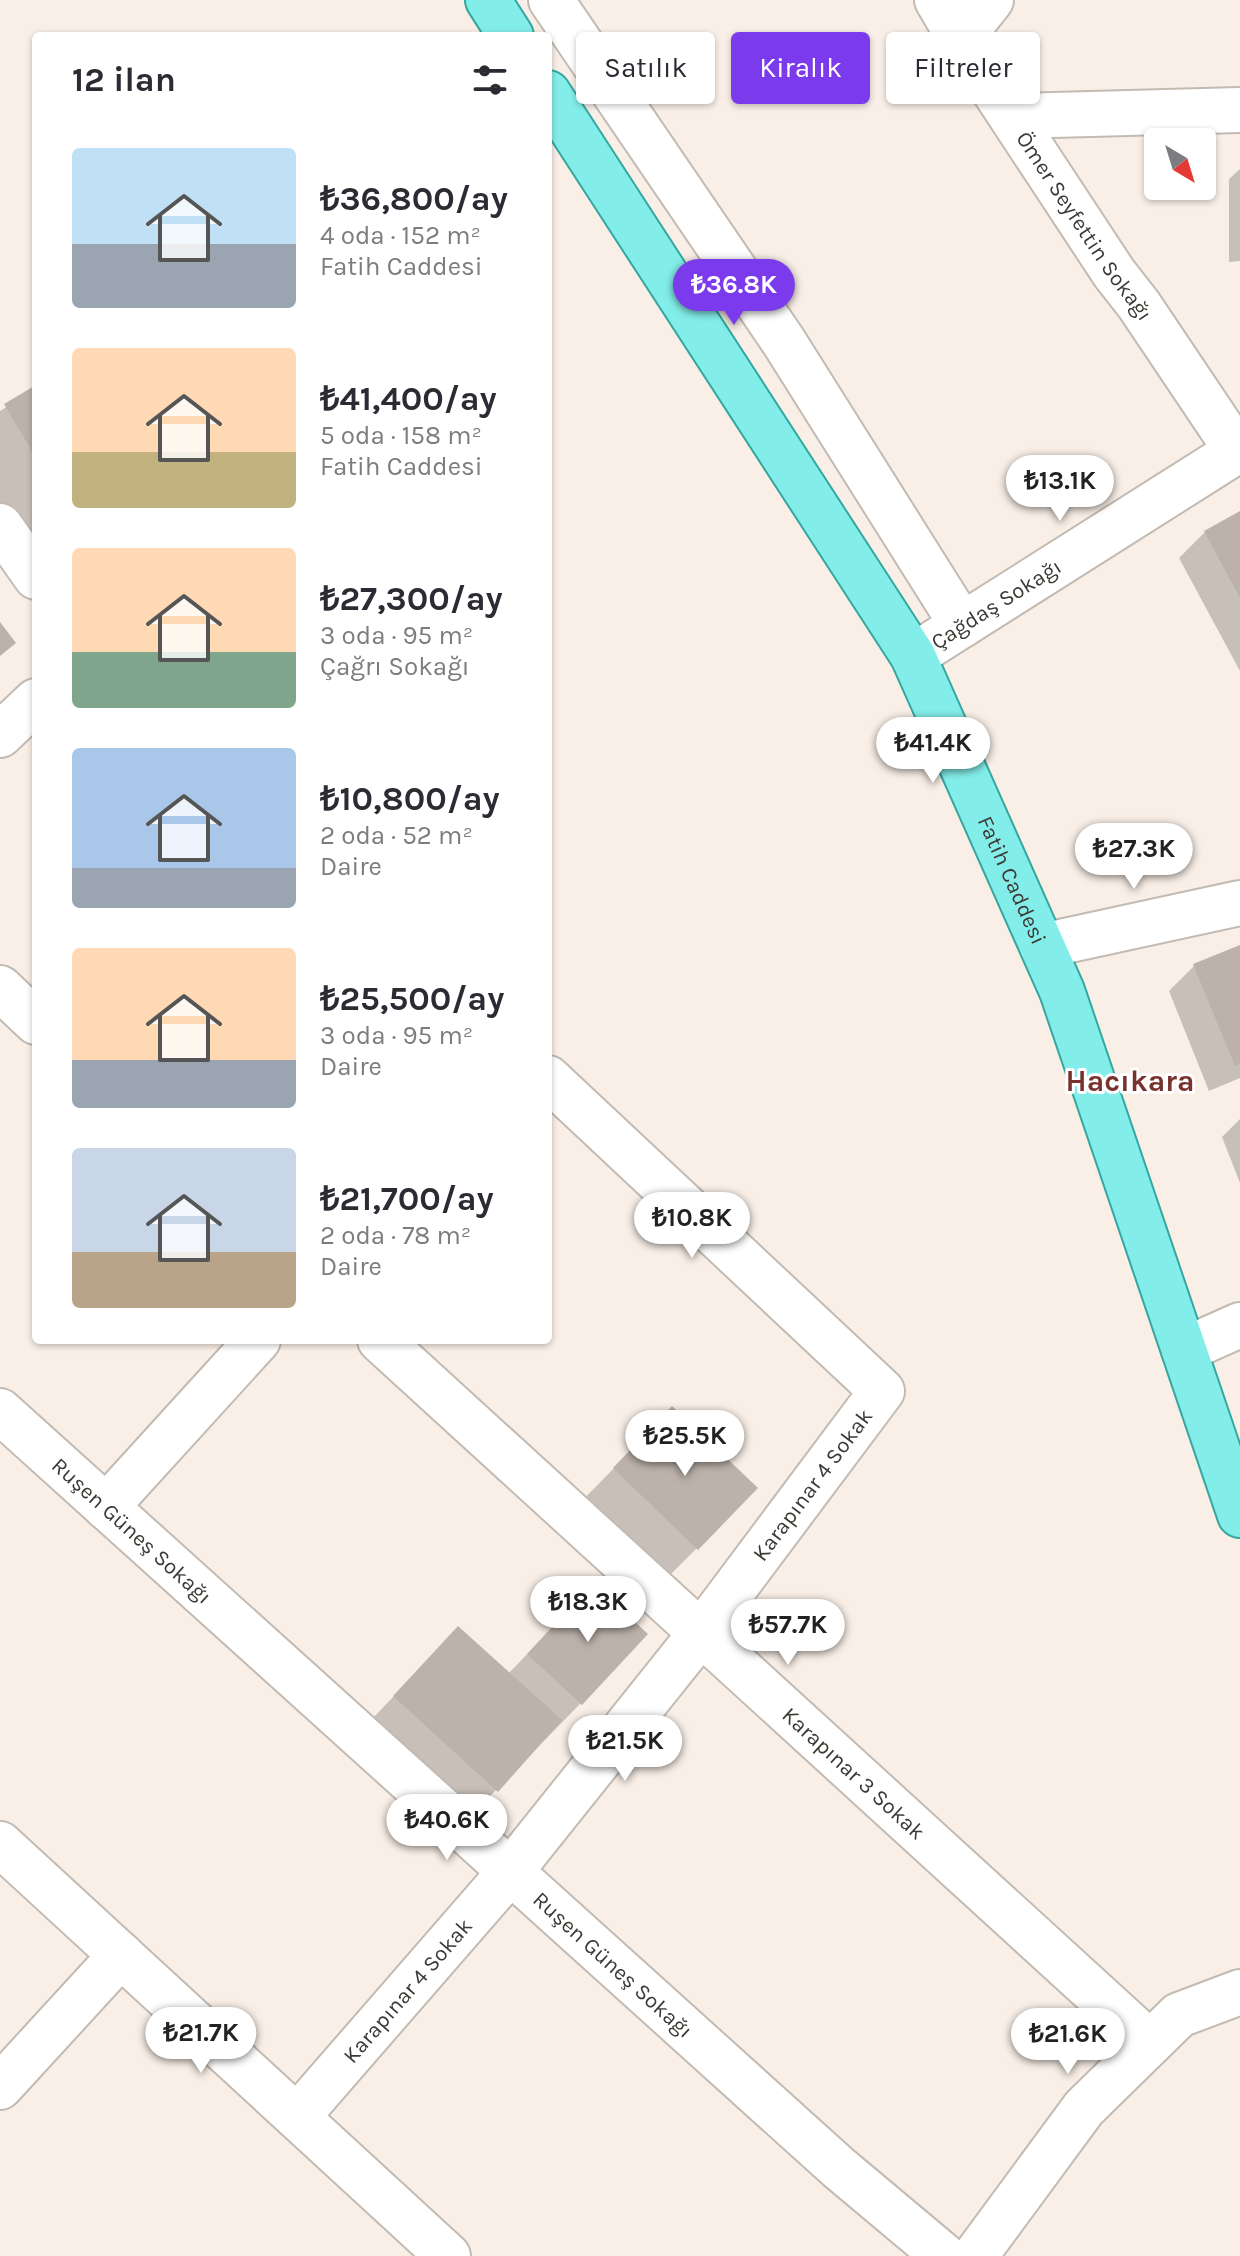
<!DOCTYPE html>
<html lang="tr">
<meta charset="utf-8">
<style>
body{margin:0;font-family:Karla,sans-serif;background:#f7f7f7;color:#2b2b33;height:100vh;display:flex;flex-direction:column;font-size:30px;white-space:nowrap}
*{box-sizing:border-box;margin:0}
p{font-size:26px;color:#7c7c81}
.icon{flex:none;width:44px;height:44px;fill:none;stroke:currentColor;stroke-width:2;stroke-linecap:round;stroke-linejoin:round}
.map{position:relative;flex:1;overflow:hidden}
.details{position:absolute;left:32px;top:32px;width:520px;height:1312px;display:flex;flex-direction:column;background:#fff;border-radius:8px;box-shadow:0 2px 6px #0004}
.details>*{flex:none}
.guide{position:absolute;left:576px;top:32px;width:544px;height:72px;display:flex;gap:16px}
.needle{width:52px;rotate:142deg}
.fabs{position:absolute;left:1144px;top:128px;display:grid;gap:16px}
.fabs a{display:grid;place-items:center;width:72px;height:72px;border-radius:8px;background:#fff;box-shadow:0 2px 6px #0004;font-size:40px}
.price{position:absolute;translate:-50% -68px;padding:0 18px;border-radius:28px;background:#fff;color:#222;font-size:26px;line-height:52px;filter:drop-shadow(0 2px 4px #0008)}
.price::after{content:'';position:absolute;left:50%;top:48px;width:24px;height:18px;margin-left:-12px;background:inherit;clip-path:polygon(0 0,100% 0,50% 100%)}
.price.current{background:#7c3aed;color:#fff}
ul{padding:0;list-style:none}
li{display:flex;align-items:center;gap:24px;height:200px;padding:0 40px}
li span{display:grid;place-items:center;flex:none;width:224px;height:160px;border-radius:8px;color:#555}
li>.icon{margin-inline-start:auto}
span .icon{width:96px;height:96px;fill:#fffc;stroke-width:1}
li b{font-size:34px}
h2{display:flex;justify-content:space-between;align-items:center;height:96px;padding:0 40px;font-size:34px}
.pill{padding:0 28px;border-radius:8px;background:#fff;box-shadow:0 2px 6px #0004;font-size:28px;line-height:72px}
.pill.current{background:#7c3aed;color:#fff}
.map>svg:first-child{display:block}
</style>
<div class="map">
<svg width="1240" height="2256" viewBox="0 0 1240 2256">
<rect width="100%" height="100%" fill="#f9efe7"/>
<path fill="#0003" d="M1240 169V261L1229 262V179Z
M36 388V550L0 519V411Z
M1240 514V671L1179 558 1205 532Z
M1240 947V1078L1209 1091 1169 991 1195 965Z
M1240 1119V1183L1222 1137Z
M627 1455 697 1548 651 1594 569 1514Z
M593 1586 581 1703 451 1836 349 1743 458 1629 508 1674Z"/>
<path fill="#bdb2ab" d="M36 385V458L4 404Z
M1240 511V598L1204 531Z
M0 622 16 643 0 656Z
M1240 945V1064L1235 1066 1193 964Z
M672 1406 758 1488 698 1550 613 1468Z
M593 1583 648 1634 582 1705 527 1654Z
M458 1626 562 1720 498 1792 393 1696Z"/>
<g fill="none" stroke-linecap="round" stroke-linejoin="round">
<g stroke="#c3bab2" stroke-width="48">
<g id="minor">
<path d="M551 0 784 342 962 625"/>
<path id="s1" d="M937 0 960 39 1114 273 1139 305 1237 451"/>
<path d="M960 39 991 0"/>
<path d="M1012 116 1240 110"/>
<path d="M0 526 36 577"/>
<path id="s2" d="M913 656 1240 449"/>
<path d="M0 735 36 701"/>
<path d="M1042 946 1240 903"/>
<path d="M0 988 36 1022"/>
<path id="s3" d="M380 1340 1150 2043"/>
<path d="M1184 1350 1240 1325"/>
<path id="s4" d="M0 1411 839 2168 944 2256"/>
<path d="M106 1507 258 1340"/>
<path d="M0 1844 448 2256"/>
<path d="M0 2087 121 1955"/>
<path id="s5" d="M297 2117 510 1872 701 1633 882 1391 548 1078"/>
<path d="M975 2256 1084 2108 1179 2015 1240 1992"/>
</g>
</g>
<g stroke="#35a7a0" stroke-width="48">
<g id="major">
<path d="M488 0 511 36"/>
<path id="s6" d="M548 93 913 656 1062 991 1240 1515"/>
</g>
</g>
<use href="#minor" stroke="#fff" stroke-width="44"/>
<use href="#major" stroke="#83eee9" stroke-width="44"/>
</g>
<g text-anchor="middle" stroke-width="6" stroke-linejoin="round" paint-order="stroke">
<g font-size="22" fill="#3d3935" stroke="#fff">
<text dy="8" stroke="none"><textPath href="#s1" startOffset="270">Ömer Seyfettin Sokağı</textPath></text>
<text dy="8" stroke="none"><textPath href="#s2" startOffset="98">Çağdaş Sokağı</textPath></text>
<text dy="8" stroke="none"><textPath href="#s6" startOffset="916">Fatih Caddesi</textPath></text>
<text dy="8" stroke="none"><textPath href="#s5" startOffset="816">Karapınar 4 Sokak</textPath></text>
<text dy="8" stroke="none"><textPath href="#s4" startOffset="178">Ruşen Güneş Sokağı</textPath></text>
<text dy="8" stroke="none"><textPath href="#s3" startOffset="642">Karapınar 3 Sokak</textPath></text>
<text dy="8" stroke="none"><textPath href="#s4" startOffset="826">Ruşen Güneş Sokağı</textPath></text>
<text dy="8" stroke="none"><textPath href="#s5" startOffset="168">Karapınar 4 Sokak</textPath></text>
</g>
<g font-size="30" font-weight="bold" fill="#78322e" stroke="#fff">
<text x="1130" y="1091">Hacıkara</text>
</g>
</g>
</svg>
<div class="fabs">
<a><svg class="needle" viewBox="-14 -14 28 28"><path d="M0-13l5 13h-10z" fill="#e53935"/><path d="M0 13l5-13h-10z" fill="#7c7c81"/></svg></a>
</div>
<b class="price current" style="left:734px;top:327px">₺36.8K</b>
<b class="price" style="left:1060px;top:523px">₺13.1K</b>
<b class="price" style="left:933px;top:785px">₺41.4K</b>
<b class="price" style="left:1134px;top:891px">₺27.3K</b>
<b class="price" style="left:692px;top:1260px">₺10.8K</b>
<b class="price" style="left:685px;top:1478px">₺25.5K</b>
<b class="price" style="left:588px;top:1644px">₺18.3K</b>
<b class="price" style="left:788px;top:1667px">₺57.7K</b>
<b class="price" style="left:625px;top:1783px">₺21.5K</b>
<b class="price" style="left:447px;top:1862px">₺40.6K</b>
<b class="price" style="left:201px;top:2075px">₺21.7K</b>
<b class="price" style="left:1068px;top:2076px">₺21.6K</b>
<div class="guide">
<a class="pill">Satılık</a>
<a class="pill current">Kiralık</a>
<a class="pill">Filtreler</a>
</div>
<section class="details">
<h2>12 ilan<svg class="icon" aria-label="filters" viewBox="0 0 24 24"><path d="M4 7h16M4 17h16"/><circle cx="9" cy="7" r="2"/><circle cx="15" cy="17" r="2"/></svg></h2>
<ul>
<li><span style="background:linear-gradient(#bfe0f5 60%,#9aa5b1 0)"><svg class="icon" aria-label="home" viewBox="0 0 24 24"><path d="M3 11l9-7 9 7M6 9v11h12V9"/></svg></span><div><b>₺36,800/ay</b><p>4 oda · 152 m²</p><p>Fatih Caddesi</p></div></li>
<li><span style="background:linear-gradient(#ffd9b3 65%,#c2b280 0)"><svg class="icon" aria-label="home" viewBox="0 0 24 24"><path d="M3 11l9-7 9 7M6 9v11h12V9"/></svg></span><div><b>₺41,400/ay</b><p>5 oda · 158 m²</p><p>Fatih Caddesi</p></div></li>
<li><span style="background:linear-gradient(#ffd9b3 65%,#7fa58c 0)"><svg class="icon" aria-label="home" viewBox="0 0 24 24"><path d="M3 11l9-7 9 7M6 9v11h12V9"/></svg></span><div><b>₺27,300/ay</b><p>3 oda · 95 m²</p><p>Çağrı Sokağı</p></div></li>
<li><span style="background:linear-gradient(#a9c7e8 75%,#9aa5b1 0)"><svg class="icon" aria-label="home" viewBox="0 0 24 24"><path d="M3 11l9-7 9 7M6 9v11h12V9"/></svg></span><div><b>₺10,800/ay</b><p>2 oda · 52 m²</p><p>Daire</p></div></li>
<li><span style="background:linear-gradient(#ffd9b3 70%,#9aa5b1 0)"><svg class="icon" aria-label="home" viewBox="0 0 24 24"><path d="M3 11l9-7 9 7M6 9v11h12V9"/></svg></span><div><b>₺25,500/ay</b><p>3 oda · 95 m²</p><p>Daire</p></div></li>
<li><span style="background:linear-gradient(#c9d6e8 65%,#b9a48a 0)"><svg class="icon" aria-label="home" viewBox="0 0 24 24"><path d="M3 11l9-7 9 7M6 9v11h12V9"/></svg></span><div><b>₺21,700/ay</b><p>2 oda · 78 m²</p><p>Daire</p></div></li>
</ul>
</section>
</div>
